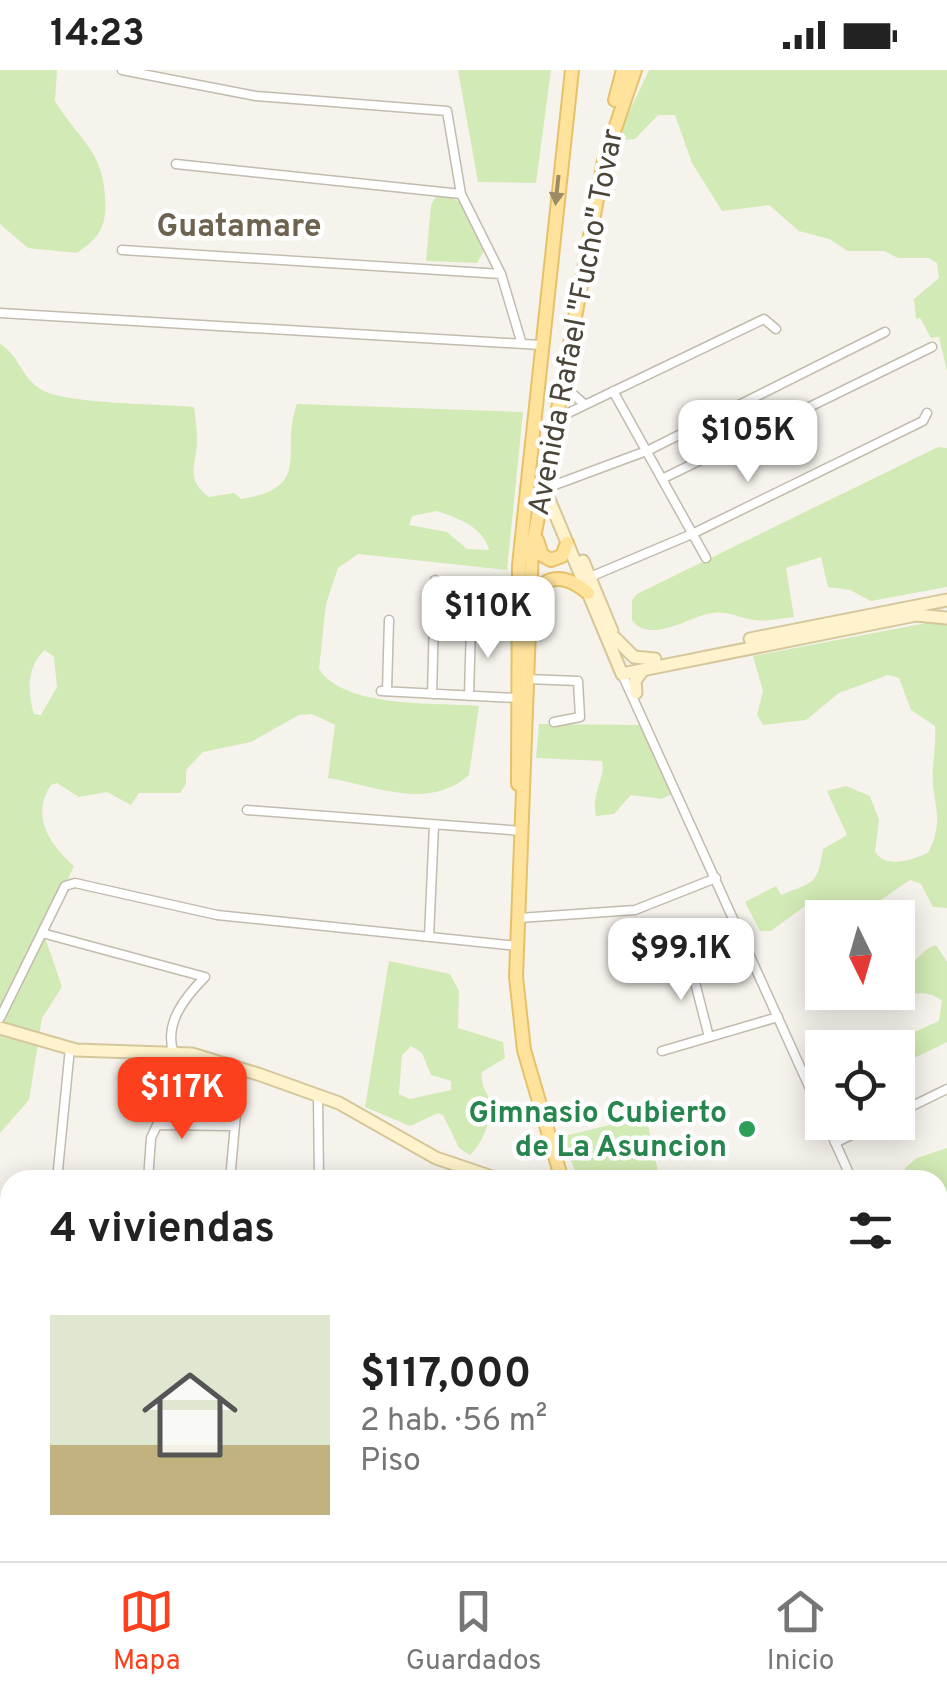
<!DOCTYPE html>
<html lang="es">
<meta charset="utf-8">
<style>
body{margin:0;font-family:Overpass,sans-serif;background:#f2f2f2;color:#222;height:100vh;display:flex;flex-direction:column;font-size:38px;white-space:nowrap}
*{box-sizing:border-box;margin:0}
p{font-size:32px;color:#767676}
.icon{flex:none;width:55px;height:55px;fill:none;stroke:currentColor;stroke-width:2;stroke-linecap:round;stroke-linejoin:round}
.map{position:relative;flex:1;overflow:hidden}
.sheet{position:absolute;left:0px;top:1100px;width:948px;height:392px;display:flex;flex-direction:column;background:#fff;border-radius:30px 30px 0 0;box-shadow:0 5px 25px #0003}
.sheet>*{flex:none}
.needle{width:65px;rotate:175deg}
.controls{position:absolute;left:805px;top:830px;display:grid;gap:20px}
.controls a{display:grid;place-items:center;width:110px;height:110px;border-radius:0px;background:#fff;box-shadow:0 5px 25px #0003;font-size:50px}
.price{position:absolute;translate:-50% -85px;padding:0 22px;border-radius:20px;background:#fff;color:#222;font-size:32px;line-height:65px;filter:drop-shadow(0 2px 5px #0008)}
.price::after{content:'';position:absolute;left:50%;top:60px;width:30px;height:22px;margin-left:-15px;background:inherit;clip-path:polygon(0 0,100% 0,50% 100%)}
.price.active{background:#fc3f1d;color:#fff}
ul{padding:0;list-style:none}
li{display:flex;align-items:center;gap:30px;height:250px;padding:0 50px}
li span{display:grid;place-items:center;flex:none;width:280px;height:200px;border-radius:0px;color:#555}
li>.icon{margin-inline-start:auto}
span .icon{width:120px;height:120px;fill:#fffc;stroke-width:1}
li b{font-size:42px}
h2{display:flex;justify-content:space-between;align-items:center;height:120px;padding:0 50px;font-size:42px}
.status{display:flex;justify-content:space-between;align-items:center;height:70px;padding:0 50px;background:#fff;direction:ltr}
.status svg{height:28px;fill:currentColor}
.menu{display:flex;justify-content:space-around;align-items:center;height:140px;border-top:2px solid #e0e0e0;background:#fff;font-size:28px;color:#767676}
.menu a{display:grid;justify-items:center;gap:5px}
.menu .active{color:#fc3f1d}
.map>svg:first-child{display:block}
</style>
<div class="status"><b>14:23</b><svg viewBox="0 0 49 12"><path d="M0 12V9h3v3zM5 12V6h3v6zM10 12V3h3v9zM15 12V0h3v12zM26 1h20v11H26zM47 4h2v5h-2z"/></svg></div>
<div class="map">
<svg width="947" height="1491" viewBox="0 0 947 1491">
<rect width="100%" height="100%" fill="#f6f3ec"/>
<path fill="#d2eab5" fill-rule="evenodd" d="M0 0H57L55 31C77 68 102 79 105 125 107 154 102 166 77 183L28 178 0 154Z
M458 0H551L536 113 478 112Z
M649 0H947V301L939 267 931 268 920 248 916 249 914 229 939 208 937 193 929 188H898L884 181H848L829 169 799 161 769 135 722 141 692 93 675 45H658L635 69 624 70 622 57Z
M438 123C469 129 474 152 486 178L477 193 426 191 431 135Z
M0 274C19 285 22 309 42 320 67 334 160 334 194 337 195 347 197 359 197 370 197 394 184 409 209 427L234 423 241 429C315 418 279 380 297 334L523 342 507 500 358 484 338 498 326 534 319 599C345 639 435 632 479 636L469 705C428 741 376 716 328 708L335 655 312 644 299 645 251 672 203 682 186 700V714L180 723H139L131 735 107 722 79 727 57 713 51 715C30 746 50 775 74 796L43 861 62 917 42 948 29 1030 0 1063ZM437 441C457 448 484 457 489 480L467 479 447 462 409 455 412 446ZM45 580 54 587 57 617 41 645 34 644C27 622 27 595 45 580Z
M938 377 947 378V517L871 531 850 520 828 517 821 487 786 498 794 547C782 548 766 552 754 550 737 547 725 539 707 544 685 550 649 573 632 550V530L637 524Z
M932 552 947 555V838L933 837 921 814 910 810 872 836H805L771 861H760L745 832 776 816 781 825C815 811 817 815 823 779L847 765 827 721 846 716 870 726 879 750 875 782C887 799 911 790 928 783 947 746 930 733 933 697 934 682 936 671 935 656L911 640 899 608 888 605 839 623 806 650 763 655 757 645 763 621 753 586Z
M539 654 642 655 674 723 662 729 631 725 614 744 596 746C591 720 606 710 602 691L536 688Z
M936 875 947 892V972L898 996V978L881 977 939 951 942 931C921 914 897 932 877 923L898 922V902C915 896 920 880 936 875Z
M389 891 450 904 459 921 458 958 503 972 505 988 482 1002C480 1016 487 1021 491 1033 494 1046 480 1078 470 1085L459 1078 443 1045 438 1043 410 1056 365 1037ZM411 976 422 983 431 1005 451 1011V1020L410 1029 399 1024 402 985Z
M646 1046 660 1110H579L561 1067Z
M947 1078V1155L938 1156V1110H907L905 1098 917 1088Z
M407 1482 410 1491H168L167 1483Z"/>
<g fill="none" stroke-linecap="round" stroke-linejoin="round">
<g stroke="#c2bbae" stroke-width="11">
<path id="street" d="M122 0 256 26 447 41 461 124
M176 94 461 124 501 204 521 271
M122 180 501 204
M0 243 540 275
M568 320 583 333
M613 321 706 488
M562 346 764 249 776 259
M664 408 932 277
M552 416 649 380 885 262
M590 507 692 464 923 351 927 343
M622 604 822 1045
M527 609 578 611 580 647 554 652
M381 621 516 628
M387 621 389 550
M432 624 435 510
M469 626 471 555
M247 740 522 761
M519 848 635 840 716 808
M42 863 205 907C185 927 163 954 174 984
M429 867 434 755
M689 889 709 967
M0 948 65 816 75 813 217 845 517 876
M662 981 778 947
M318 1026 319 1110
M898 1043 947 1019
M826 1052 852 1110
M835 1073 878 1052
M57 1110 70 978
M148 1110 151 1068 157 1055 235 1056
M230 1110 240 999
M533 1482 535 1491
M628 1482 631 1491
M731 1489 762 1487 767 1491
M563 1491 584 1485"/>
</g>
<g stroke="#d6c79b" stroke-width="15">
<path id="secondary" d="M543 415 622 604 916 545 947 548
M583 491 612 561
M615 568 634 587 655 589
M750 569 947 530
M636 623 635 611 643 600
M0 958 76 980 192 984 258 1004 339 1033 436 1088 501 1110
M938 1256 947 1262"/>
</g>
<g stroke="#e6c16a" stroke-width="16">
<path id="primary" d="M615 30 623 0
M537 470 542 485 551 490 562 486 567 473
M531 535C541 501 566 504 588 523
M518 714 519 495 572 0
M562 1110 524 980 516 907 532 479 604 91 635 0
M676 1482 679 1491"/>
</g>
<use href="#street" stroke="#fff" stroke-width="8"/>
<use href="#secondary" stroke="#fff3cd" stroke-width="11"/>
<use href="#primary" stroke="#ffe39c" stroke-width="12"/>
</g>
<defs><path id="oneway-solid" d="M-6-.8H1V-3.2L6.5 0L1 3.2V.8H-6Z" transform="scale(2.5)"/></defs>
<use fill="#9c8c66" href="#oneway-solid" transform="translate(557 120) rotate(96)"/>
<circle fill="#2e9e5b" stroke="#fff" stroke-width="4" cx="747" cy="1059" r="10"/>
<g text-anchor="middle" stroke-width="9" stroke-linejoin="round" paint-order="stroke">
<g font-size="30" fill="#4b4439" stroke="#fff">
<text transform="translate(575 252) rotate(-79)" y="10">Avenida Rafael "Fucho" Tovar</text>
</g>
<g font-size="30" font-weight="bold" fill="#27864d" stroke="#fff" text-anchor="end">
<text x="727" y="1052">Gimnasio Cubierto<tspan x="727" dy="34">de La Asuncion</tspan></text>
</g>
<g font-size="32" font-weight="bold" fill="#6e6250" stroke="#fff">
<text x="239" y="166">Guatamare</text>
</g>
</g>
</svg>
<div class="controls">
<a><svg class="needle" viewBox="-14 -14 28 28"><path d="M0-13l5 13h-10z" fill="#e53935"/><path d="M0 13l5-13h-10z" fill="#767676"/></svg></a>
<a><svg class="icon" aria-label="locate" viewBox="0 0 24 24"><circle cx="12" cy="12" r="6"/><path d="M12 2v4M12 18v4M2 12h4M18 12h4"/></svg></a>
</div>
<b class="price" style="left:748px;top:415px">$105K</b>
<b class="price" style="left:488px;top:591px">$110K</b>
<b class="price" style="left:681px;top:933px">$99.1K</b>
<b class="price active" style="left:182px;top:1072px">$117K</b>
<section class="sheet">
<h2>4 viviendas<svg class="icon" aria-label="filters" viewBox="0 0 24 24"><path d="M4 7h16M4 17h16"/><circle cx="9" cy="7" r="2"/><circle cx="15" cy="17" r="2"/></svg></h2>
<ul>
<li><span style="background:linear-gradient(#dfe7d0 65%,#c2b280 0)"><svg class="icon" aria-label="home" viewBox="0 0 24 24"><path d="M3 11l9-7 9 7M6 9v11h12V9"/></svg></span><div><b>$117,000</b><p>2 hab. · 56 m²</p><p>Piso</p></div></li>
</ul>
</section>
</div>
<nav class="menu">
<a class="active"><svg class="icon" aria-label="map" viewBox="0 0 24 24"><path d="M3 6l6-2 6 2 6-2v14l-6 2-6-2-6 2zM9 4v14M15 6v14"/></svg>Mapa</a>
<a><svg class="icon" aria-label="saved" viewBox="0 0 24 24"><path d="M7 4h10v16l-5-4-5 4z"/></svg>Guardados</a>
<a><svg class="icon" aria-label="home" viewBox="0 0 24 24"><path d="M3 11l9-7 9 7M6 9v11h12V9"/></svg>Inicio</a>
</nav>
